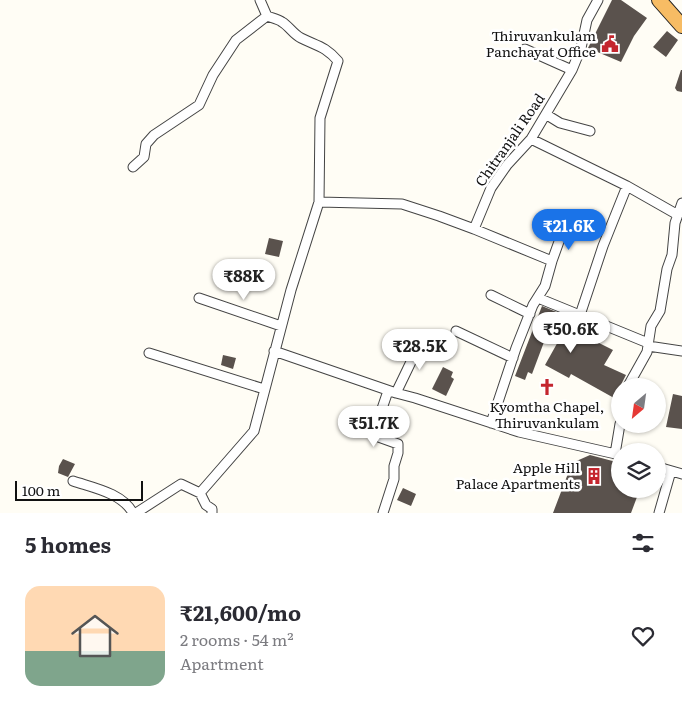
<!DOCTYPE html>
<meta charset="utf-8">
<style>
body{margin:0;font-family:Literata,serif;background:#f2f2f3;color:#2b2b33;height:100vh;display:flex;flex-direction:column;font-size:19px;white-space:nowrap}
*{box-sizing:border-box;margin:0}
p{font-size:16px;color:#7c7c81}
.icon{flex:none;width:28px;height:28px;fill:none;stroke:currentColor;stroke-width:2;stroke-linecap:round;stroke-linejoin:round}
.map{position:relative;height:513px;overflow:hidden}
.details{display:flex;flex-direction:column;background:#fff;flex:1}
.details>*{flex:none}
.needle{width:32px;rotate:209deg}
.fabs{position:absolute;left:611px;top:378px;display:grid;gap:10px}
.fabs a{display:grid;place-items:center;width:55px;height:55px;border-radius:50%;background:#fff;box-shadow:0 1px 4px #0004;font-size:25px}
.scale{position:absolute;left:15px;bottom:12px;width:128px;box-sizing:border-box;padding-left:5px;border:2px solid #111;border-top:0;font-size:14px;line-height:18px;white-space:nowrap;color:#111;-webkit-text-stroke:4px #fff;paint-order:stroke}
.price{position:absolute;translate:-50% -42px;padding:0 11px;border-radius:18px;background:#fff;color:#222;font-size:16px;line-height:32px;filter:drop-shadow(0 1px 2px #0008)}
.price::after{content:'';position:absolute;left:50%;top:30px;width:15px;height:11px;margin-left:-8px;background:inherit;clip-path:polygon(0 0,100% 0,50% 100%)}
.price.on{background:#1a73e8;color:#fff}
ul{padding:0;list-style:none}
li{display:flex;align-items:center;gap:15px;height:125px;padding:0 25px}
li span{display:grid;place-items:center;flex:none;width:140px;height:100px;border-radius:15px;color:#555}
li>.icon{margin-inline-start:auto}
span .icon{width:60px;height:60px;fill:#fffc;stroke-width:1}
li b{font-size:21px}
h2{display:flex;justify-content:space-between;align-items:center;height:60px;padding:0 25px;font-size:21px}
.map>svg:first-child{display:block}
</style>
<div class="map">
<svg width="682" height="513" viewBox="0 0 682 513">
<rect width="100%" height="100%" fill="#fffdf5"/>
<path fill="#5a524d" d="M612 0H621L647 18 634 36 621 62 588 48Z
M667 31 678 40 666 57 653 47Z
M681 70H682V92L677 91 675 88Z
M269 238 283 241 279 257 265 254Z
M542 306 578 321 573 330 613 350 604 365 626 375 614 398 571 374 569 378 545 365 564 331 550 326 532 374 528 372 525 380 515 376Z
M223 355 236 358 233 369 221 365Z
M443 367 453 372 451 377 454 379 446 396 432 389Z
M673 394 682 396V429L666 427Z
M590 455 620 463V489H640L631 513H553L572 463Z
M63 459 75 464 68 477 58 473 59 466Z
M403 488 416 494 411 506 397 500Z"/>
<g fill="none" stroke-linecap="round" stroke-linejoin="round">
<g stroke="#444" stroke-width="11">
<path id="minor" d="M260 0 267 16C272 18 278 19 282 22 289 26 293 34 301 38 317 46 325 46 338 61L320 118 319 202
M525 49 572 70
M547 115 560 123 590 131
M531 139 627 186
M133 167 144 157 146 144 154 135 199 105 213 75 236 40 267 16
M474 229 552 261 545 286 533 305 516 348 491 423
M552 261 561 236 565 230
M491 295 530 314
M199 298 281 326
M538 298 648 343
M580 315 603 246 627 186 678 215
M456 331 513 358
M648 346 682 351
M274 351 396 393 415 398 519 432 620 455
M149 353 264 389
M628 386 647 352 651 326 660 311 667 269 672 255 675 223 682 203
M396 393 422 339
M615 454 620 424
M658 467 682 474
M73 481C94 488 122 493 133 513
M200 493 206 505 212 509V513
M136 513 181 484 200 493 254 431 291 290 319 202 402 204 439 216 474 229 491 188 507 165 531 139 572 70 581 48 587 20 598 0
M383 513 394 479V466L398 453V444L373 435 388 391
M659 513 671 471"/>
</g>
<g stroke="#222" stroke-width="16">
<path id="trunk" d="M659 0 682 26"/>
</g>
<use href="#minor" stroke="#fff" stroke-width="9"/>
<use href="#trunk" stroke="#f7bc64" stroke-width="14"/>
</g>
<defs>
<g id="civic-bare" transform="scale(1.35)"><path d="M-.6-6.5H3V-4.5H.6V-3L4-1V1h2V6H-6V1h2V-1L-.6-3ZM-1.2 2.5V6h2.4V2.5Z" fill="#c4262e" stroke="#fff" stroke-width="2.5" paint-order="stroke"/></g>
<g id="church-bare" transform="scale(1.35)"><path d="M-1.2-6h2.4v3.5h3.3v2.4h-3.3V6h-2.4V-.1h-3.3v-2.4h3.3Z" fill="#c4262e" stroke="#fff" stroke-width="2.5" paint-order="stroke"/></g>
<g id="building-bare" transform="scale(1.35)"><path d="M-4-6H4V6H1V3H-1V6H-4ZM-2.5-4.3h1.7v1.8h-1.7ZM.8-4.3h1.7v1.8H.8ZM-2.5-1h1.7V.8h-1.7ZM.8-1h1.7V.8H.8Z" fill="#c4262e" stroke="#fff" stroke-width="2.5" paint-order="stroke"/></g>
</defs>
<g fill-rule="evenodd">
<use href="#civic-bare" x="610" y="44"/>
<use href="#church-bare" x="547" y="387"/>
<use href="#building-bare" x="594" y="476"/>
</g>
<g text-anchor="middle" stroke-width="5" stroke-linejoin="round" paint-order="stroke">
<g font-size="14" fill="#111" stroke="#fff" text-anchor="end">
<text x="596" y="41">Thiruvankulam<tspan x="596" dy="16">Panchayat Office</tspan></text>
<text x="547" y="412" text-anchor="middle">Kyomtha Chapel,<tspan x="547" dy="16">Thiruvankulam</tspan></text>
<text x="580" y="473">Apple Hill<tspan x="580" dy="16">Palace Apartments</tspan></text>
</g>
<g font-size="14" fill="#111" stroke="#fff">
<text transform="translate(510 140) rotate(-55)" y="5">Chitranjali Road</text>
</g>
</g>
</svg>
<div class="fabs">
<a><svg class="needle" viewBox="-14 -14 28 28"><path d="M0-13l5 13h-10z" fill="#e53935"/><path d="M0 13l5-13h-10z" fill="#7c7c81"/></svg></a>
<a><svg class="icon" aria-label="layers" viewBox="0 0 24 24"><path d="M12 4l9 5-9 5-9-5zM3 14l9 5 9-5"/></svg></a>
</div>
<div class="scale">100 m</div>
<b class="price on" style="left:569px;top:251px">₹21.6K</b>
<b class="price" style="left:244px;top:301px">₹88K</b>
<b class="price" style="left:571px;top:354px">₹50.6K</b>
<b class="price" style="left:420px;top:371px">₹28.5K</b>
<b class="price" style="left:374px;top:448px">₹51.7K</b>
</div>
<section class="details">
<h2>5 homes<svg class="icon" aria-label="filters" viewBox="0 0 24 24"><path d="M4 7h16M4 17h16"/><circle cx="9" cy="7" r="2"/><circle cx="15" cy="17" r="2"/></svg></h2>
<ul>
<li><span style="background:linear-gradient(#ffd9b3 65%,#7fa58c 0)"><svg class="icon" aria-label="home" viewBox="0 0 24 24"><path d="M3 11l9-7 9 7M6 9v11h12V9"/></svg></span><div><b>₹21,600/mo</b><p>2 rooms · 54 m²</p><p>Apartment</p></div><svg class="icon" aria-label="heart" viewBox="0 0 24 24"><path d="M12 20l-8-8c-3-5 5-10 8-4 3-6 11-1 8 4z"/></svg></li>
</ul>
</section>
